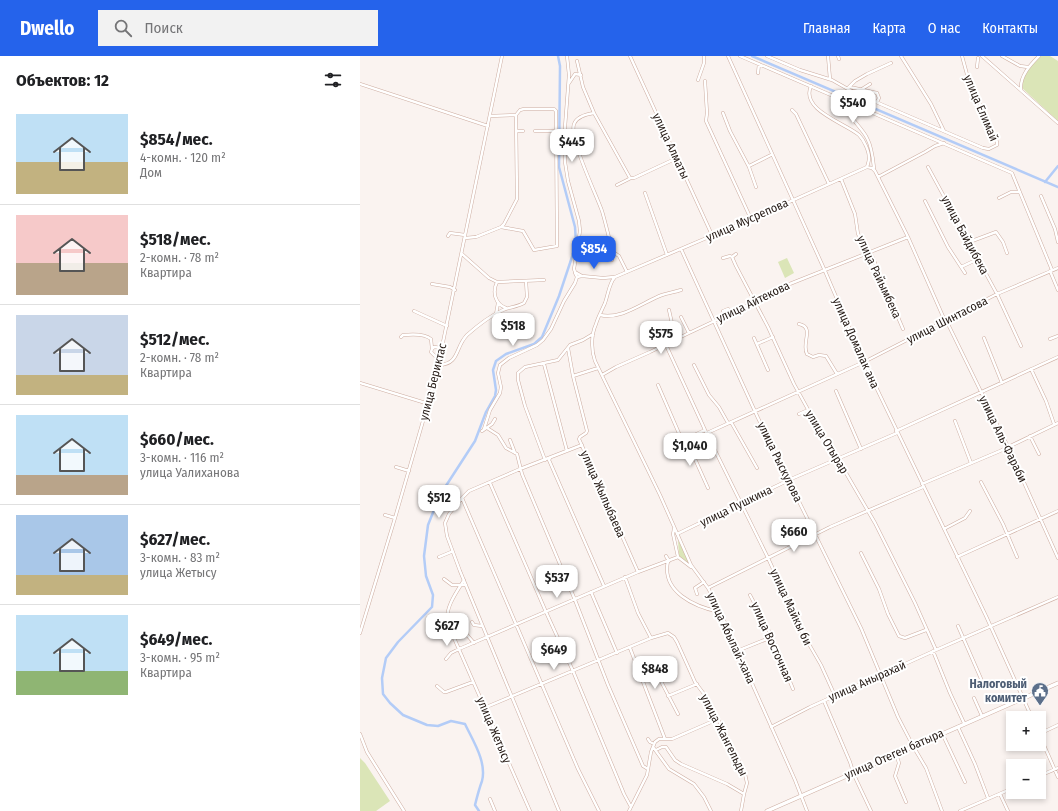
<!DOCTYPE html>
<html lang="ru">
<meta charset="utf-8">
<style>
body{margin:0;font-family:"Fira Sans Condensed",sans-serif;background:#f2f2f2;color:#202124;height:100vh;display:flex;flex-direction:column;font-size:15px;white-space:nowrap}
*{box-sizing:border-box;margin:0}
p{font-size:13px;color:#757577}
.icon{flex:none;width:22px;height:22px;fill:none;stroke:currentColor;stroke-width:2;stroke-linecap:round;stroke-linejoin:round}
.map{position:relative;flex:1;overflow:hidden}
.details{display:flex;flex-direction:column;background:#fff;width:360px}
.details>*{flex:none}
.tools{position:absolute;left:646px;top:655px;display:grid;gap:8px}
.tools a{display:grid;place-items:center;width:40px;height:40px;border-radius:0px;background:#fff;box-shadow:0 2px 6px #0003;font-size:20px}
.price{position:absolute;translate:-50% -34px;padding:0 9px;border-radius:8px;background:#fff;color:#222;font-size:13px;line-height:26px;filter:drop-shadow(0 1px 2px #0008)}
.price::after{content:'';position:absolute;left:50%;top:24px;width:12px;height:9px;margin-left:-6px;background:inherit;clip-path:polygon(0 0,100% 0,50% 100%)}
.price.active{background:#2563eb;color:#fff}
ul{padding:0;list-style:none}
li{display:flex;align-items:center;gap:12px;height:100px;padding:0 16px}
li+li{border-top:1px solid #e0e0e0}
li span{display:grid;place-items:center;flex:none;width:112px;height:80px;border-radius:0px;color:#555}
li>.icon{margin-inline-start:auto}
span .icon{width:48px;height:48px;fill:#fffc;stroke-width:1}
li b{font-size:17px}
h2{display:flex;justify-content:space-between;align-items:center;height:48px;padding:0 16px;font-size:17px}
header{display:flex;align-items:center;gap:24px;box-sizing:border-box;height:56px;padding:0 20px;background:#2563eb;color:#fff}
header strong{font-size:19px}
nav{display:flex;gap:22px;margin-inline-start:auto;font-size:14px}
.search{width:280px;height:36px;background:#f2f2f2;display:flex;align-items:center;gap:10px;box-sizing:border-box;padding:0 14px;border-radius:0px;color:#757577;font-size:15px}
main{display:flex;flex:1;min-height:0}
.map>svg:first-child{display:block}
</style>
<header>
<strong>Dwello</strong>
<div class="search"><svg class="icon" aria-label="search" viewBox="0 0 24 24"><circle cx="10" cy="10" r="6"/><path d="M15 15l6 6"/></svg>Поиск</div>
<nav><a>Главная</a><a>Карта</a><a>О нас</a><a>Контакты</a></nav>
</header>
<main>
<section class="details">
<h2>Объектов: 12<svg class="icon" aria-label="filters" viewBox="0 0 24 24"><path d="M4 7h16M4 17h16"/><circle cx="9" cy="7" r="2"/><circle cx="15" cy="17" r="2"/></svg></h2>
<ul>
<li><span style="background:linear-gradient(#bfe0f5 60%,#c2b280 0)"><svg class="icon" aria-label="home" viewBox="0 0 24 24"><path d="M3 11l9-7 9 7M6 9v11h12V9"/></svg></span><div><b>$854/мес.</b><p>4-комн. · 120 m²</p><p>Дом</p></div></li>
<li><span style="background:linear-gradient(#f6c9c9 60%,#b9a48a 0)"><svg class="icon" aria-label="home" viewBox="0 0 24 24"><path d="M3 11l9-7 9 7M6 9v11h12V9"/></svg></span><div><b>$518/мес.</b><p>2-комн. · 78 m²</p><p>Квартира</p></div></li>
<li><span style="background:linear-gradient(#c9d6e8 75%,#c2b280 0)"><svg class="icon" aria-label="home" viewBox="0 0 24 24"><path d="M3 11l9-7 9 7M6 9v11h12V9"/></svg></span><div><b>$512/мес.</b><p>2-комн. · 78 m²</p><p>Квартира</p></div></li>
<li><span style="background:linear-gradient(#bfe0f5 75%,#b9a48a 0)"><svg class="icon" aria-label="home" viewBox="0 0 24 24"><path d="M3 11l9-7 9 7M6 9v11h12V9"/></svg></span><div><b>$660/мес.</b><p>3-комн. · 116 m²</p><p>улица Уалиханова</p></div></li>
<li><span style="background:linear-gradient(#a9c7e8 75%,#c2b280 0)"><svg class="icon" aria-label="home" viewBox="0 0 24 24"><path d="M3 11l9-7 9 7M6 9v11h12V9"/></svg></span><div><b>$627/мес.</b><p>3-комн. · 83 m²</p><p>улица Жетысу</p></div></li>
<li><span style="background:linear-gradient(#bfe0f5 70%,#8fb573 0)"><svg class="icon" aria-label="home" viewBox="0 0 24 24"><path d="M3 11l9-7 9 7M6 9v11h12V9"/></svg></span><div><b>$649/мес.</b><p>3-комн. · 95 m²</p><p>Квартира</p></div></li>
</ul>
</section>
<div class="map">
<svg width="698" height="755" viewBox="0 0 698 755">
<rect width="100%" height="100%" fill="#faf3f0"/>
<path fill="#dbe5b7" d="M681 0H690L698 5V65L662 32 661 29 668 12Z
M427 202 434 217 425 222 418 206Z
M318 484 329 507 319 500Z
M0 702 5 707 30 745 16 755H0Z"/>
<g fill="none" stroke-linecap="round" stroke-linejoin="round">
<path stroke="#b3ccf7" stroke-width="2.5" d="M392 0 698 131
M685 126 698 110
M119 755 115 749C117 741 119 733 122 725 127 706 113 685 105 668L91 665 78 670 67 669 43 659 30 647 23 638 22 622 26 602 38 586 72 551 73 539 66 520 64 500 68 469 80 439 115 385 126 356 135 340 136 334 133 314 136 305 146 298 174 288 182 281 199 240 211 204 216 187 215 171 199 111 200 10 198 0"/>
<g stroke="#cdada1" stroke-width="3.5">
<path id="minor" d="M207 0 209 19 205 71V106L208 125 219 165 220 175 214 213 215 216 222 220
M270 0 352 179
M368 0 465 215 504 306 626 560 672 662
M380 0 652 117 692 214
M407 0 440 14 472 24 495 37 623 92 629 93 637 89V86L608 22 602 0
M468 0 470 23
M478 0 479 3
M541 0 571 48 584 75
M622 0 698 67
M642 0 660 10 668 11
M217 5 223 31 234 57 270 122H274L317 102
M617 11 618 2
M398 17 399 8
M338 24 344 7V0
M345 25 347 57 346 65 391 163
M209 27 215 18 221 19
M0 28 128 70
M451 30C440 54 485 67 499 79 504 84 509 95 509 102 509 104 508 108 507 111
M490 31 517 37 519 42 517 46
M488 32 495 25 507 18 531 7
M502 33 510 28
M661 33C660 20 670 9 679 0
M485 45C485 59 501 70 507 82 512 91 513 102 514 112
M432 54 436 58 469 128
M234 57C227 58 217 60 214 68 209 82 236 138 242 155 246 168 249 183 253 196L259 200 267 216
M363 57 370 75 389 111 396 131
M130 60 156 59
M157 75H163
M175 75H196
M389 110 411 99
M507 111 512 112 515 115 548 181 585 265
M568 111 637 238 661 290
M518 121 565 96 575 90 584 87
M481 123 495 158 498 178 512 200 543 273
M257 129 271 122
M285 137 307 199
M681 140 695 173 698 186
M639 142 651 136H660
M565 145 588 191 605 217
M141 171 163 175 174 194 197 190 196 55 194 53H164L160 54 156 59
M88 180 90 177 105 179
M105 182 116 181 141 171 144 168 157 143 156 59
M609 187 612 185 636 176 643 186 647 197
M321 193 398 362 501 572 538 661 553 690 566 712 582 755
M102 198 129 222 137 226 184 224
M376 198 372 201 376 210 408 271 434 328 473 399 479 405 515 467 555 547 576 594
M363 202 370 200 372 201
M252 204 251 201 253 196
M601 211 618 203
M690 215 698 234
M217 221 222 220 243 222 254 221
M137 226C132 236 135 248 146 252
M72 228 90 231 95 234
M309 254 313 272 318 283
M54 255 87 270
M363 255 368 253 372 257
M136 258 138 247
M240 259C262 264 283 246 302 239 308 237 315 236 321 234
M321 261 329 277
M586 264 648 391 698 502
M439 268C455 271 441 288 447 298L453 301 459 299 466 300 477 318
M41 281 43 279C52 278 65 278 71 283L72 293
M394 282 408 314
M624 282 642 327
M690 283 698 280
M397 288 413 281
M306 289 345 374 408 502 442 576 461 609 475 640
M208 292 213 320 227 375 226 377 220 381 219 383 278 516
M80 305 71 296 72 293 74 291 82 292
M184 308 207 395
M79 309C100 308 95 291 107 279 116 271 132 259 143 254 150 251 157 251 164 247L167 241 166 225
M334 309 349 339 359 351 368 367
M671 313 686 345 694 368
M242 319 256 311 290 296 329 277 395 246 417 233 548 181
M213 320 238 312
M0 327 69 348
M298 329 321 382 326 383 345 374
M476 335 501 393
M439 358 448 354
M595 365 611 407
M371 366 397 412
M127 372 138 379 146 392 157 398 162 418 215 544 248 629 283 710 288 713
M124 373 130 354 140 337 141 331 138 317 140 309 149 302 177 289 183 284 191 273 204 245 215 227 217 221 215 217
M122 375 132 368 135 363
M536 375 698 301
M347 377 504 306 637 238 698 212
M670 380 679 398
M326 383 348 432
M150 384 155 397
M190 402 189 404 244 530
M185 404 165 350 158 324V317L165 311 198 304 210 289 223 284 233 278
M36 411 49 415
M621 426 643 468 657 501
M130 427 186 556 213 615 264 738 271 751
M562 428 640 395 698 367
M102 442 218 713 239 755
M25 459 35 462
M314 473 313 478 318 501 331 511
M584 473 605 462 610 455
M317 478 431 423 537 377
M501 497 519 533 528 558 539 580 545 582 566 574
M306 500 309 505
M79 501 91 496
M597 501 698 455
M308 505C301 536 335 551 360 556
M265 521 278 557 291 582
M84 523 92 529H106
M104 524C96 537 86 550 87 566L170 755
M348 532 470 471 563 431
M231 536 257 597
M337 538 335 532 344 526
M390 539 410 577 433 633
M112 566 114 569 122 570
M598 570 622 625
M0 577 35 462 76 320 142 0
M92 579 102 573 114 587
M270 592 305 683H312L358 663
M377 595 412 581
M573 595 590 637 604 667
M86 603 91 597 99 593 278 516 318 501
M285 608 291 606 318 658
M77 630 84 636H86L113 626
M308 640 337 628
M614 642 622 660
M464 645 490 706 494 719 511 755
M124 652 291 582 308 577 314 581 317 586 335 626 344 638 366 678 385 718 387 727 384 738 381 755
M411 671 450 651 576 594 698 541
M598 671 615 708 628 742
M582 677 605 726
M0 678 7 696 44 755
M679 678 698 721
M679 678 698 669
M288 683 290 686 294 688
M293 691 309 713 334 728 344 741 351 755
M296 694 302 691H306L315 704 321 708 367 728 384 738
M536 698 539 707 535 720 546 746
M679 720 698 712
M640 738 648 755
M130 743 135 755
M199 755 100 515 87 480 85 467 89 458 102 442 109 435 160 413 222 389
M269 755 287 719 291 696 295 686 299 683H305
M447 755 435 724 358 551 348 532 331 509 300 439 235 305C231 294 231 279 236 268 238 261 242 254 245 247 248 239 249 227 255 221L391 163 507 111
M600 755 653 732"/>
</g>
<g stroke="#cdada1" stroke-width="4.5">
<path id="major" d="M407 755 698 627"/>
</g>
<use href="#minor" stroke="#fff" stroke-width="2.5"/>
<use href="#major" stroke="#fff" stroke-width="3.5"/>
</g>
<defs>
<g id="civic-pin" transform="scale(0.9)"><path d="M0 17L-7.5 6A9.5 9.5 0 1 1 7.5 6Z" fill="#5c6f8a" stroke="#fff"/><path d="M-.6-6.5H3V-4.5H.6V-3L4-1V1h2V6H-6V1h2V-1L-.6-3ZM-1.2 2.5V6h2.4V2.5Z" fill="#fff"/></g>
</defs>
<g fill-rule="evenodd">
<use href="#civic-pin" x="680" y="635"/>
</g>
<g text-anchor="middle" stroke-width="4" stroke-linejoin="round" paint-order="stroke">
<g font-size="12" fill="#251a15" stroke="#fff">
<text transform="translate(621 52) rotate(67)" y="4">улица Елимай</text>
<text transform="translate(311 90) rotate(65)" y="4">улица Алматы</text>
<text transform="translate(387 164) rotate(-24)" y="4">улица Мусрепова</text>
<text transform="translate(605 179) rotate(62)" y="4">улица Байдибека</text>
<text transform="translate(519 221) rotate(65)" y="4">улица Райымбека</text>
<text transform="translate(393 246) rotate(-26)" y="4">улица Айтекова</text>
<text transform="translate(587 264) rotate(-27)" y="4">улица Шинтасова</text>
<text transform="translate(496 287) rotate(66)" y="4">улица Домалак ана</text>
<text transform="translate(73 326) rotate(-76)" y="4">улица Бериктас</text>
<text transform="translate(643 383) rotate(64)" y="4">улица Аль-Фараби</text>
<text transform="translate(467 386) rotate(59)" y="4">улица Отырар</text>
<text transform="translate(420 406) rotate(64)" y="4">улица Рыскулова</text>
<text transform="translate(243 438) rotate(66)" y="4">улица Жылыбаева</text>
<text transform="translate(376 450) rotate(-26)" y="4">улица Пушкина</text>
<text transform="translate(431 551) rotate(65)" y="4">улица Майкы би</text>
<text transform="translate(371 582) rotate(65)" y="4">улица Абылай-хана</text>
<text transform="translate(412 586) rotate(66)" y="4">улица Восточная</text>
<text transform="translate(507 625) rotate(-24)" y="4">улица Анырахай</text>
<text transform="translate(134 674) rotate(67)" y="4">улица Жетысу</text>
<text transform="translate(364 679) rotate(63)" y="4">улица Жангельды</text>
<text transform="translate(534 698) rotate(-24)" y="4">улица Отеген батыра</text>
</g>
<g font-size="12" font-weight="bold" fill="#4e5e75" stroke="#fff" text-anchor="end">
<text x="667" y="632">Налоговый<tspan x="667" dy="14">комитет</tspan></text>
</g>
</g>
</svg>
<div class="tools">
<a>+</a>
<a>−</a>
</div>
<b class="price" style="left:493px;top:68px">$540</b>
<b class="price" style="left:212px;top:107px">$445</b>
<b class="price active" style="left:234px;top:214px">$854</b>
<b class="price" style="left:153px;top:291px">$518</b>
<b class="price" style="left:301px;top:299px">$575</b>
<b class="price" style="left:330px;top:411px">$1,040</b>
<b class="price" style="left:79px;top:463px">$512</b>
<b class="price" style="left:434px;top:497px">$660</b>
<b class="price" style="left:197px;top:543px">$537</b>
<b class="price" style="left:87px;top:591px">$627</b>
<b class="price" style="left:194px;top:615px">$649</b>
<b class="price" style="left:295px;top:634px">$848</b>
</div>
</main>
